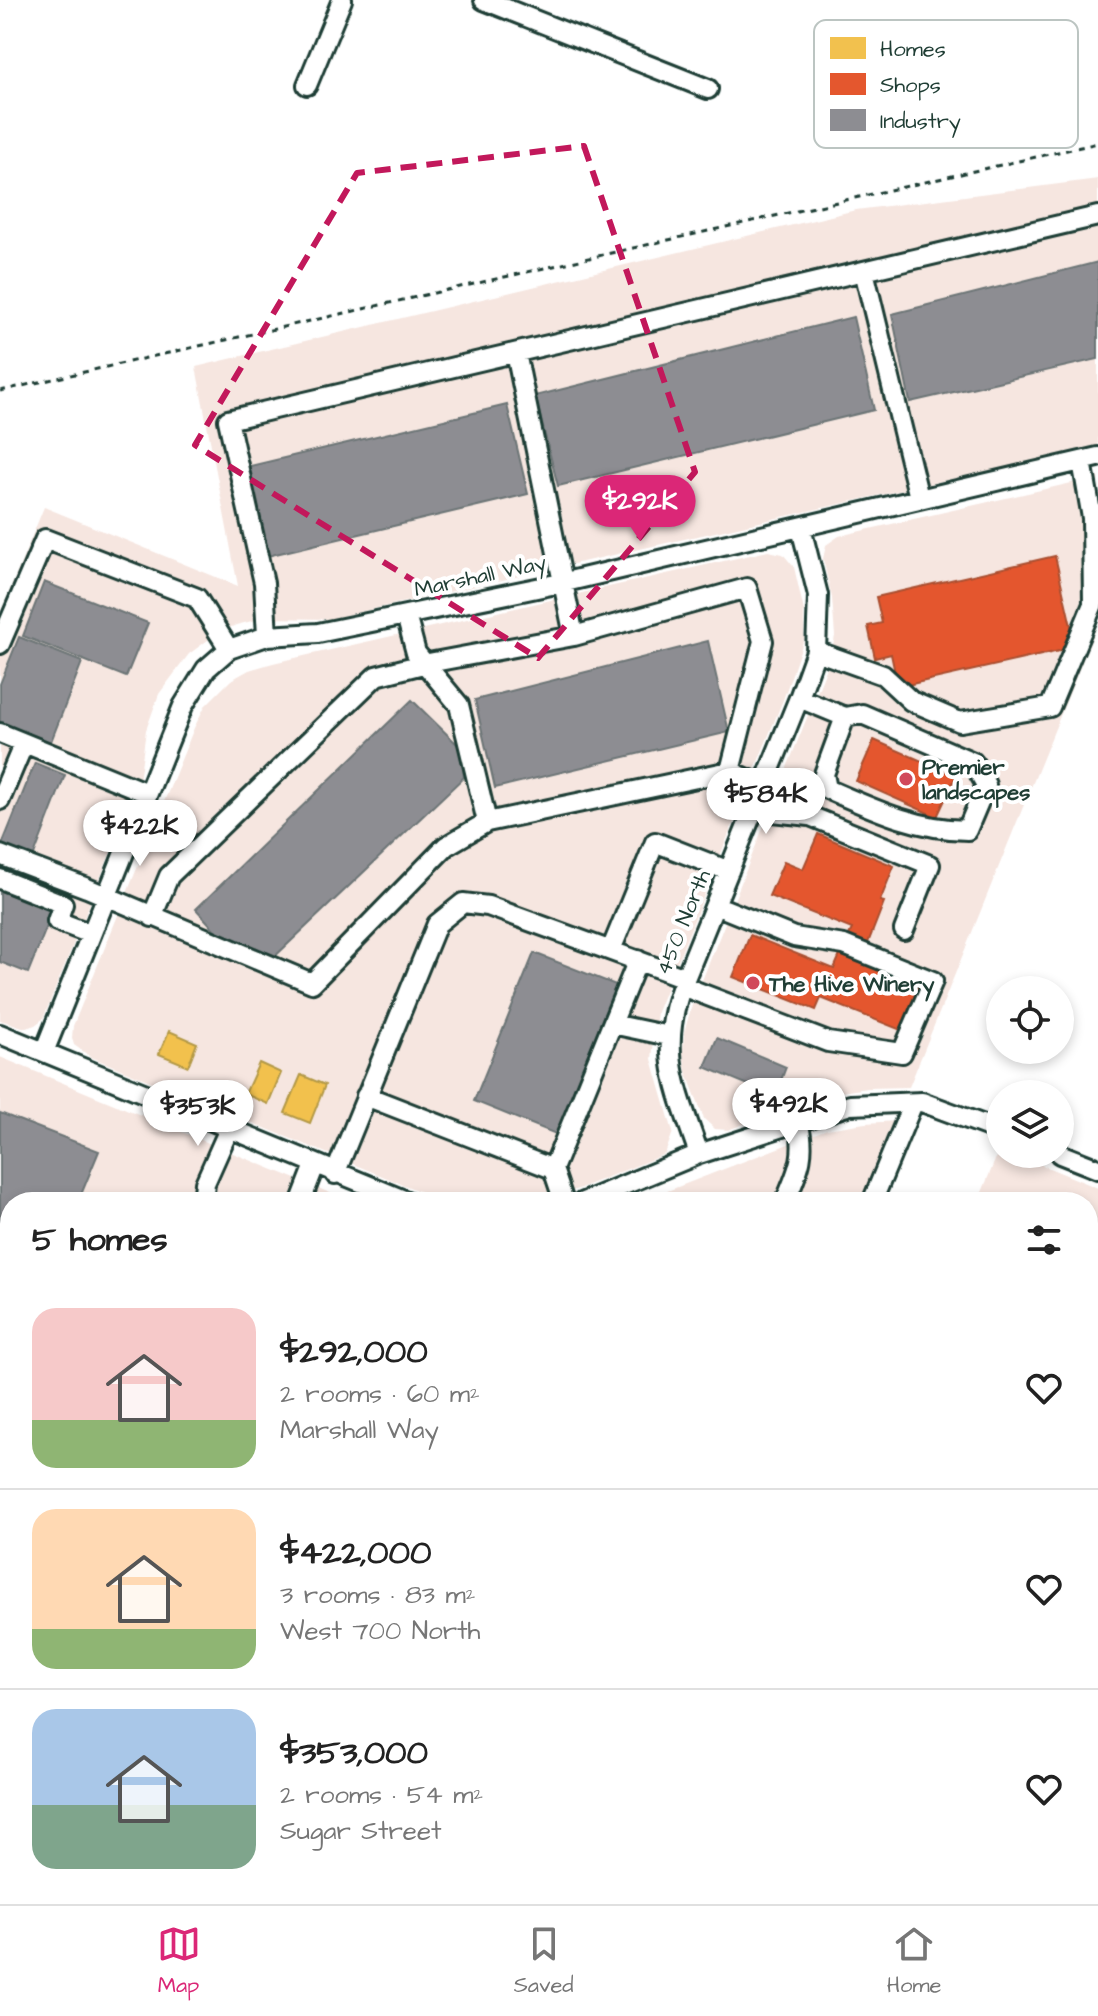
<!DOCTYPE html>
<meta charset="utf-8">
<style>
body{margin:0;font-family:"Architects Daughter",sans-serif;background:#f2f2f2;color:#222;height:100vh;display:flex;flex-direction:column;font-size:30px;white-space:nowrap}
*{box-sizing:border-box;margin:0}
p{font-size:26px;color:#767676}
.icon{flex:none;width:44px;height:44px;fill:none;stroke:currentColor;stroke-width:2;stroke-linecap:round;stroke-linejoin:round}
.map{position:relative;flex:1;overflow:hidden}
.details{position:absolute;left:0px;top:1192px;width:1098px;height:712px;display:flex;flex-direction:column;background:#fff;border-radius:32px 32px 0 0;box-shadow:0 4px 12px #0003}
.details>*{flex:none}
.controls{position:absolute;left:986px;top:976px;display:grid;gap:16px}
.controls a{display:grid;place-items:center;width:88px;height:88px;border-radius:50%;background:#fff;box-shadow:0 4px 12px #0003;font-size:40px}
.price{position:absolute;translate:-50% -68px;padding:0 18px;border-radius:28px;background:#fff;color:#222;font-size:26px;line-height:52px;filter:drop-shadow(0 2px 4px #0008)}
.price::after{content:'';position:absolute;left:50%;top:48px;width:24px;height:18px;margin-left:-12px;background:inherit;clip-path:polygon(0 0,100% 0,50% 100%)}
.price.active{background:#db2777;color:#fff}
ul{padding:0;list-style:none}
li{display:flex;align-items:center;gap:24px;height:200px;padding:0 32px}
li+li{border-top:2px solid #e0e0e0}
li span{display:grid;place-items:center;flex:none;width:224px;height:160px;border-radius:24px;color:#555}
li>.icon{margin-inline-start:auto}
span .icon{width:96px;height:96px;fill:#fffc;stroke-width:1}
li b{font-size:34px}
h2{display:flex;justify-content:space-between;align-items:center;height:96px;padding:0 32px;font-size:34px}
.dock{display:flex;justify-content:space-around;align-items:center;height:112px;border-top:2px solid #e0e0e0;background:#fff;font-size:22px;color:#767676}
.dock a{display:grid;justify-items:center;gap:4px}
.dock .active{color:#db2777}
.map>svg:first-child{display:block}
</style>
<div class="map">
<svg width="1098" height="1904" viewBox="0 0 1098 1904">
<rect width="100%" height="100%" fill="#fff"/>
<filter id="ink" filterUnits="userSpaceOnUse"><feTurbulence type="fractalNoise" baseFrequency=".0125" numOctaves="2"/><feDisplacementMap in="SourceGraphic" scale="16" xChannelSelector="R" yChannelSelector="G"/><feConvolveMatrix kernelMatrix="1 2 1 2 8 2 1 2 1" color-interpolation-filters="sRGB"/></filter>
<g filter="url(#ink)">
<path fill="#f6e6e0" d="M1098 179V446L329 619 264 618 236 625 216 634 189 654 159 694 146 730 139 782 43 1019 35 1025 26 1028 0 1020V614L44 507 238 586 196 367 856 210Z
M1098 477V623L909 1087 868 1088 833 1093 802 1102 728 1130 715 1129 704 1119 686 1071 683 1053 684 1033 691 1008 830 660 835 636 832 598 823 559 826 545 839 536Z
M768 551 783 554 794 567 804 611V639L783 700 657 1012 652 1059 673 1132 665 1154 578 1189 541 1200 463 1202 445 1199 424 1193 91 1057 74 1045 72 1038 73 1026 194 728 205 706 231 680 249 670 273 663Z
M0 1057 352 1202H10V1894H1088V1202H978L1000 1148V1154H1015L1098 1188V1904H0Z
M897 1121 878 1202H639L827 1129 865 1123Z"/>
<path fill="#f2c14e" stroke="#b39946" stroke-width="2" d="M169 1031 197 1043 188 1066 159 1054Z
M259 1063 281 1073 268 1104 245 1094Z
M301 1075 325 1085 310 1123 285 1113Z"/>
<path fill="#e4572e" stroke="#a94f30" stroke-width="2" d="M1055 556 1074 639 1068 649 898 687 891 654 875 658 868 626 882 623 876 597Z
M874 740 956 776 937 817 856 781Z
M818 834 894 866 880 901 884 902 868 943 849 935 852 929 769 896 784 861 803 869Z
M750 935 834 969 840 955 923 988 906 1032 821 998 816 1010 733 977Z
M251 1894H532L528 1904H247Z"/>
<path fill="#8d8d92" stroke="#6c7576" stroke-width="2" d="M1098 262V359L910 402 892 314Z
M853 317 874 410 558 486 535 396Z
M507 405 528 494 263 557 242 468Z
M44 582 148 623 126 677 23 636Z
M19 637 82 662 50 744 0 724V684Z
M708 641 729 732 495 788 475 700Z
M412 700 460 747 464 777 270 961 231 948 196 909Z
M35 763 65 775 33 858 2 845Z
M0 890 53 911 28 973 0 962Z
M534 953 616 985 556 1134 474 1101Z
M717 1038 786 1067 775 1096 705 1067Z
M0 1113 99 1151 78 1202H10V1328L0 1353Z"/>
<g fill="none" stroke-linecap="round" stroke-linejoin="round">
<g stroke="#1f3d34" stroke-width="24">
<path id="minor" d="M484 0 708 89
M307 85 342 0
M864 271 919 498
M516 353 574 636
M406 615 416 653 459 705 487 822
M267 636 264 583 228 420 1098 216
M0 644 45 539 197 598 229 649
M816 651 883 675 911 701 960 722 1050 707 1093 604 1092 518 1082 461
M799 698 845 717 862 714 973 762 986 785 967 830C917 830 871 808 827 789L824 774 845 717
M0 733 147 793
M0 800 24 743
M756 805 772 812 810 816 930 865 904 930
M0 855 87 888 312 983 446 846 487 822 730 771 764 786
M0 879 63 904 57 921 91 934
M152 917 169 876 376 676 423 664 574 636 747 588 763 641 730 771
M611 950 655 842 729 871
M682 986 828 1042 902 1053 933 981 844 945 794 937 715 905
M612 1024 669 1036
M0 1034 409 1202
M44 1052 183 706 206 669 229 649 267 636 318 633 561 583 1098 457
M366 1096 553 1169
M699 1154C678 1091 657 1053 682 986L799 698 816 651 818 595 801 528
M1060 1154 1098 1169
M335 1174 437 924 463 903 488 906 685 978
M301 1201 315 1165
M203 1202 205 1183 229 1129
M564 1202 553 1169 638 960
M583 1202 699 1154 850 1105 922 1102 1000 1131
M785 1202C798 1171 807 1155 798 1121
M872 1202 913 1103
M0 1406 10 1410
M0 1587 10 1583
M176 1904 180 1894
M595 1904 599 1894"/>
</g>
<path stroke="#1f3d34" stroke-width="3" stroke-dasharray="6 6" stroke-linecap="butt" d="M0 391 1098 143"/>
<use href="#minor" stroke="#fff" stroke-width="18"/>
</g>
</g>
<path fill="none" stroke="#c2185b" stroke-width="6" stroke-dasharray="16 10" stroke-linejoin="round" d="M584 146 695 472 538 658 195 445 357 173Z"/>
<g fill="#d1495b" stroke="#fff" stroke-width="3">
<circle cx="906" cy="779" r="8"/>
<circle cx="753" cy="983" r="8"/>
</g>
<g text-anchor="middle" stroke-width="8" stroke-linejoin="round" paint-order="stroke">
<g font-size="22" fill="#1f3d34" stroke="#fff">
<text transform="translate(480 575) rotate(-12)" y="8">Marshall Way</text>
<text transform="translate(682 922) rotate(-68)" y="8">450 North</text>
</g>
<g font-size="22" font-weight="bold" fill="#1f3d34" stroke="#fff" text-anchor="start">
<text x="922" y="774">Premier<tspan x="922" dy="25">landscapes</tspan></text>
<text x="769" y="991">The Hive Winery</text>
</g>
</g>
<rect x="814" y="20" width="264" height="128" rx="12" fill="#fff" stroke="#bcc5c2" stroke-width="2"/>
<rect x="830" y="37" width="36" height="22" fill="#f2c14e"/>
<rect x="830" y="73" width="36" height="22" fill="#e4572e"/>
<rect x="830" y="109" width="36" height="22" fill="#8d8d92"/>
<g font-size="22" fill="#1f3d34">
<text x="880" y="56">Homes</text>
<text x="880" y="92">Shops</text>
<text x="880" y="128">Industry</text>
</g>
</svg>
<div class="controls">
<a><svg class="icon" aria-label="locate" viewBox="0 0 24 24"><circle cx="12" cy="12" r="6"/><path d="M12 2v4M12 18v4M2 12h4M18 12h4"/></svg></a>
<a><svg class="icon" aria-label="layers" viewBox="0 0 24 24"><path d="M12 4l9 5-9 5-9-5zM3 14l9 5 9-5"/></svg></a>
</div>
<b class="price active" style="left:640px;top:543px">$292K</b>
<b class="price" style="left:766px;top:836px">$584K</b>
<b class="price" style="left:140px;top:868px">$422K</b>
<b class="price" style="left:789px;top:1146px">$492K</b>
<b class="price" style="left:198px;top:1148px">$353K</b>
<section class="details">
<h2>5 homes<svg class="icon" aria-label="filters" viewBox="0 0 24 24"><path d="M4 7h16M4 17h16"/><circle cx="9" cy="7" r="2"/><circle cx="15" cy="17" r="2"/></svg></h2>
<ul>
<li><span style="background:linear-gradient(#f6c9c9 70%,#8fb573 0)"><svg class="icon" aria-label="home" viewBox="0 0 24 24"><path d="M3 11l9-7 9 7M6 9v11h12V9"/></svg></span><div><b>$292,000</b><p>2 rooms · 60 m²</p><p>Marshall Way</p></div><svg class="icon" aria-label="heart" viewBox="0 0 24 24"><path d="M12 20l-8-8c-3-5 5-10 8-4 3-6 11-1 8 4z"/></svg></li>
<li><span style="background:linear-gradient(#ffd9b3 75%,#8fb573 0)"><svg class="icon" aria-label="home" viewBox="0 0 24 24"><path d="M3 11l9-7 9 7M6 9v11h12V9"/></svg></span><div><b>$422,000</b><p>3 rooms · 83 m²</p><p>West 700 North</p></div><svg class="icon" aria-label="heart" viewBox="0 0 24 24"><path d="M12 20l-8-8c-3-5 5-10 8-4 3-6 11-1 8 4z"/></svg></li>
<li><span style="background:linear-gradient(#a9c7e8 60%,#7fa58c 0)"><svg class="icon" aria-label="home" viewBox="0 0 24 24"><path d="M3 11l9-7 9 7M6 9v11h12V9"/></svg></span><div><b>$353,000</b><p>2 rooms · 54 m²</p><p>Sugar Street</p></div><svg class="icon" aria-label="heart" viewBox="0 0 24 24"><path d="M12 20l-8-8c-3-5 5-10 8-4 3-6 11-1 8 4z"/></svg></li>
</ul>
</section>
</div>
<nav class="dock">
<a class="active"><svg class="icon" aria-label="map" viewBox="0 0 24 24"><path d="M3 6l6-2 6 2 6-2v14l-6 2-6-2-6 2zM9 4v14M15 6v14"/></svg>Map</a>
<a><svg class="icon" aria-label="saved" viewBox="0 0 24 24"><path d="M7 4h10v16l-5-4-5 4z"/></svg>Saved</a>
<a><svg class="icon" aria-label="home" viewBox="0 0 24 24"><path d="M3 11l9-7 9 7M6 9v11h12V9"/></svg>Home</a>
</nav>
